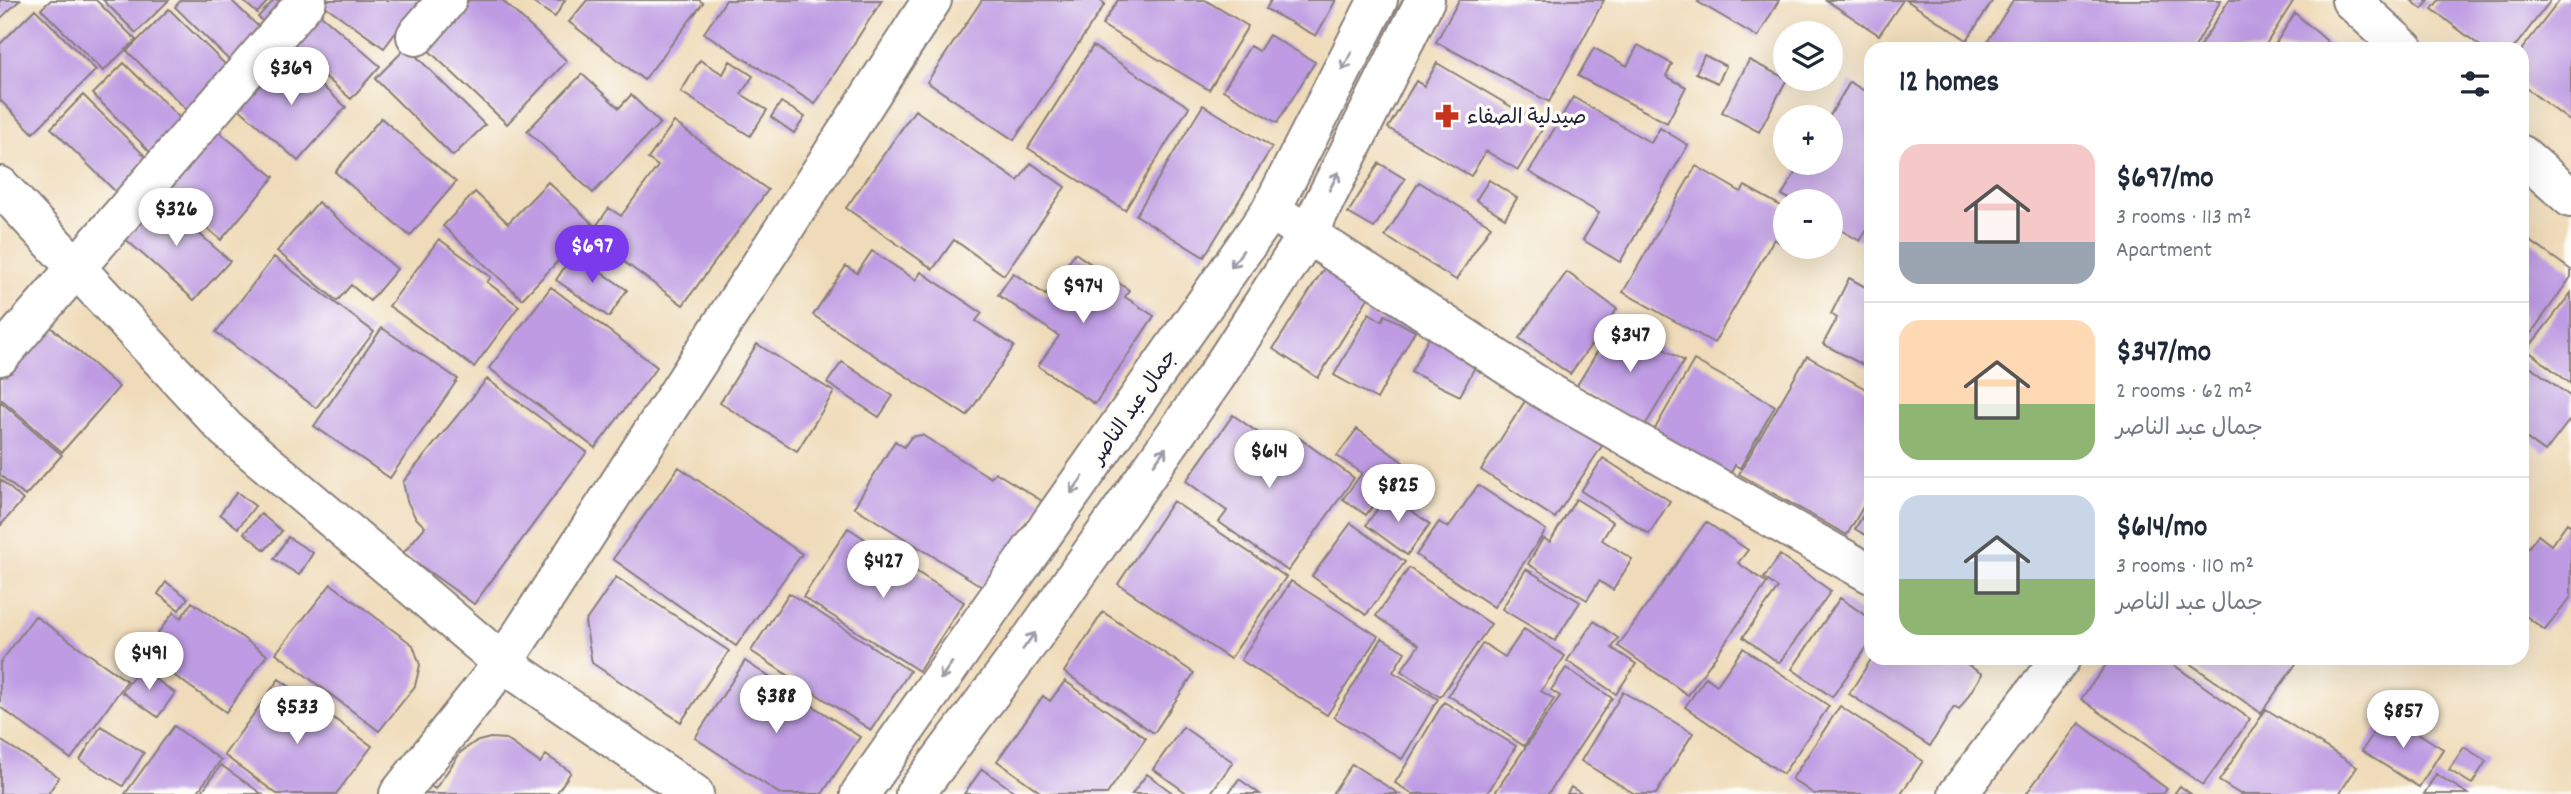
<!DOCTYPE html>
<meta charset="utf-8">
<style>
body{margin:0;font-family:Dekko,"Playpen Sans Arabic",sans-serif;background:#f6f6f7;color:#1f2937;height:100vh;display:flex;flex-direction:column;font-size:26px;white-space:nowrap}
*{box-sizing:border-box;margin:0}
p{font-size:23px;color:#747a83}
.icon{flex:none;width:38px;height:38px;fill:none;stroke:currentColor;stroke-width:2;stroke-linecap:round;stroke-linejoin:round}
.map{position:relative;flex:1;overflow:hidden}
.drawer{position:absolute;left:1864px;top:42px;width:665px;height:623px;display:flex;flex-direction:column;background:#fff;border-radius:21px;box-shadow:0 7px 28px #0002}
.drawer>*{flex:none}
.fabs{position:absolute;left:1773px;top:21px;display:grid;gap:14px}
.fabs a{display:grid;place-items:center;width:70px;height:70px;border-radius:50%;background:#fff;box-shadow:0 7px 28px #0002;font-size:35px}
.price{position:absolute;translate:-50% -60px;padding:0 16px;border-radius:24px;background:#fff;color:#222;font-size:23px;line-height:46px;filter:drop-shadow(0 2px 4px #0008)}
.price::after{content:'';position:absolute;left:50%;top:42px;width:21px;height:16px;margin-left:-10px;background:inherit;clip-path:polygon(0 0,100% 0,50% 100%)}
.price.on{background:#7c3aed;color:#fff}
ul{padding:0;list-style:none}
li{display:flex;align-items:center;gap:21px;height:175px;padding:0 35px}
li+li{border-top:2px solid #e0e1e3}
li span{display:grid;place-items:center;flex:none;width:196px;height:140px;border-radius:21px;color:#555}
li>.icon{margin-inline-start:auto}
span .icon{width:84px;height:84px;fill:#fffc;stroke-width:1}
li b{font-size:30px}
h2{display:flex;justify-content:space-between;align-items:center;height:84px;padding:0 35px;font-size:30px}
.map>svg:first-child{display:block}
</style>
<div class="map">
<svg width="2571" height="794" viewBox="0 0 2571 794">
<rect width="100%" height="100%" fill="#fdfcf7"/>
<filter id="ink" filterUnits="userSpaceOnUse"><feTurbulence type="fractalNoise" baseFrequency=".0143" numOctaves="2"/><feDisplacementMap in="SourceGraphic" scale="14" xChannelSelector="R" yChannelSelector="G"/><feConvolveMatrix kernelMatrix="1 2 1 2 8 2 1 2 1" color-interpolation-filters="sRGB"/></filter>
<filter id="wash" filterUnits="userSpaceOnUse"><feTurbulence type="fractalNoise" baseFrequency=".00686" numOctaves="4" result="noise"/><feDisplacementMap in="SourceGraphic" scale="28" xChannelSelector="R" yChannelSelector="G"/><feGaussianBlur stdDeviation="1.57" result="paint"/><feColorMatrix in="noise" values="0 0 0 0 0 0 0 0 0 0 0 0 0 0 0 0 0 1.4 0 .05"/><feComposite in="paint" operator="in"/></filter>
<g filter="url(#wash)">
<rect width="100%" height="100%" fill="#efdbb9"/>
<g id="blocks">
<path fill="#be9be3" d="M0 0H20L0 19Z
M51 0H96L136 40 103 71 41 9Z
M103 0H169L136 33Z
M181 0H231L269 37 238 69 175 7Z
M242 0H269L257 13Z
M274 0H303L274 32 258 17Z
M317 0H420L384 48Z
M469 0H502L567 61 507 124 425 47Z
M529 0H565L555 17Z
M587 0H699L703 3 644 80 569 22Z
M726 0H882L815 104 704 33Z
M982 0H1099L1105 4 1014 140 927 82Z
M1118 0H1205L1248 26 1209 90 1102 25Z
M1271 0H1336L1316 36 1266 9Z
M1459 0H1604L1549 102 1436 42Z
M1700 0H1779L1758 37 1698 2Z
M1826 0H1903L1879 35Z
M1906 0H1993L1967 40Z
M2013 0H2221L2194 49H1983Z
M2229 0H2294L2263 49H2198Z
M2411 0H2429L2422 9Z
M2439 0H2551L2513 49H2484L2432 9Z
M2560 0H2571V122L2522 85V49Z
M313 8 380 66 351 99 284 41Z
M35 9 96 70 33 133 0 100V44Z
M169 9 237 76 195 118 127 51Z
M2295 13 2336 49H2272Z
M1269 35 1315 62 1277 123 1223 90 1250 46 1259 51Z
M1638 45 1672 64 1666 76 1686 87 1667 123 1578 76 1594 48 1627 66Z
M1093 46 1189 107 1125 210 1028 148Z
M407 47 485 125 453 156 375 79Z
M284 53 346 107 298 161 237 107Z
M1704 55 1726 66 1718 83 1696 73Z
M700 60 723 74 730 61 753 76 741 94 767 110 750 136 681 92Z
M1749 60 1787 79 1759 132 1722 112Z
M124 63 187 125 155 157 93 94Z
M1437 63 1544 126 1518 170 1486 151 1471 176 1388 128 1416 81 1424 86Z
M582 74 619 108 631 95 660 123 593 193 527 131Z
M1850 82 1871 95V224L1860 241 1830 224V201H1793L1782 195 1801 163H1830V117H1829Z
M83 95 151 162 119 195 51 128Z
M1573 97 1651 143 1660 128 1688 145 1620 262 1583 240 1599 213 1529 172Z
M781 102 805 117 794 133 771 117Z
M1203 105 1272 147 1204 257 1136 215Z
M915 110 1018 181 1031 163 1065 187 1004 275 954 240 933 269 846 208Z
M381 118 456 182 410 236 335 172Z
M674 122 768 190 683 305 589 236 609 208 621 216 658 166 648 159Z
M213 127 274 177 221 240 161 189Z
M1379 163 1405 179 1374 228 1348 213Z
M1696 166 1741 192 1745 186 1785 208V245L1774 239 1714 343 1623 292Z
M1489 180 1517 198 1505 218 1476 200Z
M548 182 593 224 522 299 443 226 475 192 508 223Z
M1419 182 1491 226 1456 280 1385 236Z
M158 197 230 261 194 300 122 236Z
M318 202 397 269 370 301 351 285 337 301 277 251Z
M2522 235 2571 270V277L2522 346Z
M439 239 491 277 487 282 519 306 474 367 389 306Z
M872 251 916 280 921 272 982 313 976 321 1014 346 967 416 813 315 846 266 857 273Z
M574 253 627 290 609 317 556 280Z
M1075 253 1129 290 1125 297 1154 316 1095 404 1038 366 1059 336 998 295 1013 273 1046 295Z
M274 257 374 332 316 408 216 332Z
M1328 262 1373 290 1318 378 1273 349Z
M1567 272 1617 309 1570 374 1519 338Z
M1849 278 1871 290V369L1823 344 1837 318 1831 314Z
M551 287 657 367 595 448 489 368Z
M2571 293V384L2527 350Z
M1369 313 1382 321 1385 315 1415 331 1377 399 1334 375Z
M44 321 119 387 62 452 0 398V371Z
M1616 321 1684 361 1644 427 1576 387Z
M382 328 458 379 390 478 314 426Z
M1432 331 1481 355 1460 396 1411 372Z
M757 344 834 392 797 451 720 403Z
M1807 356 1871 392V493L1847 535 1739 474Z
M1694 360 1775 406 1740 468 1735 465 1729 477 1652 434Z
M2522 360 2571 397V418L2545 452 2522 435Z
M842 362 893 396 879 417 827 383Z
M487 379 587 452 474 604 403 553 425 527 415 517 407 501 403 482Z
M1527 398 1602 446 1555 518 1481 470Z
M0 401 62 455 25 496 0 475Z
M1233 415 1288 454 1299 438 1354 478 1288 571 1219 522 1227 511 1186 481Z
M1357 429 1404 463 1366 515 1343 499 1362 473 1337 456Z
M922 435 991 478 995 472 1042 501 986 589 854 507 895 441 904 447 911 437Z
M1603 458 1670 501 1649 534 1581 491Z
M679 467 802 554 736 646 613 559Z
M0 479 23 500 0 526Z
M1478 485 1546 530 1494 607 1416 555 1439 522 1448 528Z
M237 492 255 506 238 528 220 514Z
M1388 494 1430 524 1407 555 1366 525Z
M1576 499 1613 522 1602 540 1632 559 1613 590 1599 581 1587 600 1528 564 1543 538 1550 542Z
M1173 501 1286 577 1230 659 1118 584Z
M1871 502V538L1855 529Z
M261 514 282 531 265 550 244 533Z
M1706 522 1748 550 1738 563 1767 583 1688 695 1618 646Z
M1351 523 1405 562 1366 615 1312 576Z
M2567 523 2571 526V597L2545 630 2522 613V556L2538 535 2551 545Z
M848 528 964 602 919 671 803 597Z
M288 537 313 553 299 575 274 559Z
M1780 555 1831 591 1779 663 1743 637 1778 588 1764 578Z
M1409 568 1491 624 1440 697 1401 671 1419 645 1376 616Z
M1526 569 1580 602 1555 641 1502 609Z
M616 577 729 651 681 722 592 663 585 622Z
M1291 581 1378 636 1327 715 1241 660Z
M166 582 188 598 179 610 158 594Z
M331 584 413 645 420 665 415 686 379 731 276 653Z
M789 593 910 671 871 730 751 651Z
M1840 598 1871 619V641L1832 697 1792 669Z
M192 602 267 655 226 712 151 659 166 638 158 633 174 612 181 618Z
M1103 612 1194 673 1154 733 1064 672Z
M35 616 127 681 71 759 0 707V663Z
M1594 621 1618 638 1612 648 1636 664 1616 694 1567 661Z
M1524 629 1565 656 1541 691 1554 699 1524 746 1448 695 1483 643 1505 657Z
M1382 638 1405 652 1393 672 1438 699 1402 759 1334 717Z
M1743 648 1829 706 1783 774 1685 707 1706 677 1717 685Z
M1872 658H1957L1982 674 1959 710 1954 707 1930 746 1849 694Z
M2111 658H2164L2250 719 2203 785 2081 699Z
M2182 658H2300L2261 713Z
M745 661 860 737 822 794H780L695 738Z
M140 668 175 693 158 717 122 692Z
M1566 668 1612 698 1548 794H1494L1560 696 1551 690Z
M279 679 372 746 336 794H277L224 755Z
M1065 681 1146 738 1107 794H1043L997 761 1043 696 1050 701Z
M1623 692 1693 733 1656 794H1635L1581 761Z
M1444 702 1516 746 1487 794H1413L1395 783Z
M1840 706 1923 761 1901 794H1814L1792 779Z
M2266 709 2357 767 2339 794H2240L2219 781Z
M2386 713 2443 749 2419 787 2362 751Z
M2079 723 2167 789 2163 794H2026Z
M101 726 144 753 123 786 80 760Z
M174 726 221 760 196 794H125Z
M1183 727 1233 762 1210 794H1188L1153 769Z
M490 738 506 739 540 763 546 755 571 772 556 794H421L428 784 435 789 461 752 475 742Z
M0 740 59 777 48 794H0Z
M2464 747 2486 761 2472 784 2449 770Z
M1352 764 1399 794H1332Z
M221 765 262 794H200Z
M982 769 1018 794H964Z
M1147 774 1174 794H1132Z
M2436 774 2468 794H2424Z
M1239 779 1260 794H1228Z
M2180 786 2191 794H2174Z
M1571 787 1582 794H1567Z"/>
</g>
</g>
<g filter="url(#ink)">
<use href="#blocks" fill-opacity="0" stroke="#887e7a" stroke-width="2"/>
<g fill="none" stroke-linecap="round" stroke-linejoin="round">
<g stroke="#887e7a" stroke-width="42">
<path id="minor" d="M2351 0 2404 49
M416 36 447 0
M2522 155 2571 198
M0 186 226 429 503 663 694 794
M1271 210 1546 391 1871 574
M0 356 307 0
M399 794 503 663 932 0
M1958 794 2061 658"/>
</g>
<g stroke="#887e7a" stroke-width="42">
<path id="tertiary" d="M860 794 1271 210 1378 0
M915 794 1032 638 1215 378 1308 234 1425 0"/>
</g>
<use href="#minor" stroke="#fff" stroke-width="38"/>
<use href="#tertiary" stroke="#fff" stroke-width="38"/>
</g>
<defs><path id="oneway-shaft" d="M-6 0H5M1.5-3L5.5 0L1.5 3" fill="none" stroke-width="1.6" stroke-linecap="round" stroke-linejoin="round" transform="scale(1.75)"/></defs>
<g stroke="#9c9ca7">
<use href="#oneway-shaft" transform="translate(1347 61) rotate(117)"/>
<use href="#oneway-shaft" transform="translate(1334 181) rotate(-63)"/>
<use href="#oneway-shaft" transform="translate(1237 259) rotate(125)"/>
<use href="#oneway-shaft" transform="translate(1160 456) rotate(-55)"/>
<use href="#oneway-shaft" transform="translate(1077 485) rotate(125)"/>
<use href="#oneway-shaft" transform="translate(1029 641) rotate(-54)"/>
<use href="#oneway-shaft" transform="translate(946 671) rotate(125)"/>
</g>
</g>
<defs>
<g id="pharmacy-bare" transform="scale(1.89)"><path d="M-2-6h4v4h4v4h-4v4h-4v-4h-4v-4h4Z" fill="#c8321e" stroke="#fdfcf7" stroke-width="2.5" paint-order="stroke"/></g>
</defs>
<g fill-rule="evenodd">
<use href="#pharmacy-bare" x="1447" y="116"/>
</g>
<g text-anchor="middle" stroke-width="7" stroke-linejoin="round" paint-order="stroke">
<g font-size="21" fill="#22223b" stroke="#fdfcf7" text-anchor="start">
<text x="1467" y="123">صيدلية الصفاء</text>
</g>
<g font-size="21" fill="#22223b" stroke="#fdfcf7">
<text transform="translate(1133 406) rotate(-55)" y="7">جمال عبد الناصر</text>
</g>
</g>
</svg>
<div class="fabs">
<a><svg class="icon" aria-label="layers" viewBox="0 0 24 24"><path d="M12 4l9 5-9 5-9-5zM3 14l9 5 9-5"/></svg></a>
<a>+</a>
<a>−</a>
</div>
<b class="price" style="left:291px;top:107px">$369</b>
<b class="price" style="left:176px;top:248px">$326</b>
<b class="price on" style="left:592px;top:285px">$697</b>
<b class="price" style="left:1083px;top:325px">$974</b>
<b class="price" style="left:1630px;top:374px">$347</b>
<b class="price" style="left:1269px;top:490px">$614</b>
<b class="price" style="left:1398px;top:524px">$825</b>
<b class="price" style="left:883px;top:600px">$427</b>
<b class="price" style="left:149px;top:692px">$491</b>
<b class="price" style="left:776px;top:735px">$388</b>
<b class="price" style="left:297px;top:746px">$533</b>
<b class="price" style="left:2403px;top:750px">$857</b>
<section class="drawer">
<h2>12 homes<svg class="icon" aria-label="filters" viewBox="0 0 24 24"><path d="M4 7h16M4 17h16"/><circle cx="9" cy="7" r="2"/><circle cx="15" cy="17" r="2"/></svg></h2>
<ul>
<li><span style="background:linear-gradient(#f6c9c9 70%,#9aa5b1 0)"><svg class="icon" aria-label="home" viewBox="0 0 24 24"><path d="M3 11l9-7 9 7M6 9v11h12V9"/></svg></span><div><b>$697/mo</b><p>3 rooms · 113 m²</p><p>Apartment</p></div></li>
<li><span style="background:linear-gradient(#ffd9b3 60%,#8fb573 0)"><svg class="icon" aria-label="home" viewBox="0 0 24 24"><path d="M3 11l9-7 9 7M6 9v11h12V9"/></svg></span><div><b>$347/mo</b><p>2 rooms · 62 m²</p><p>جمال عبد الناصر</p></div></li>
<li><span style="background:linear-gradient(#c9d6e8 60%,#8fb573 0)"><svg class="icon" aria-label="home" viewBox="0 0 24 24"><path d="M3 11l9-7 9 7M6 9v11h12V9"/></svg></span><div><b>$614/mo</b><p>3 rooms · 110 m²</p><p>جمال عبد الناصر</p></div></li>
</ul>
</section>
</div>
